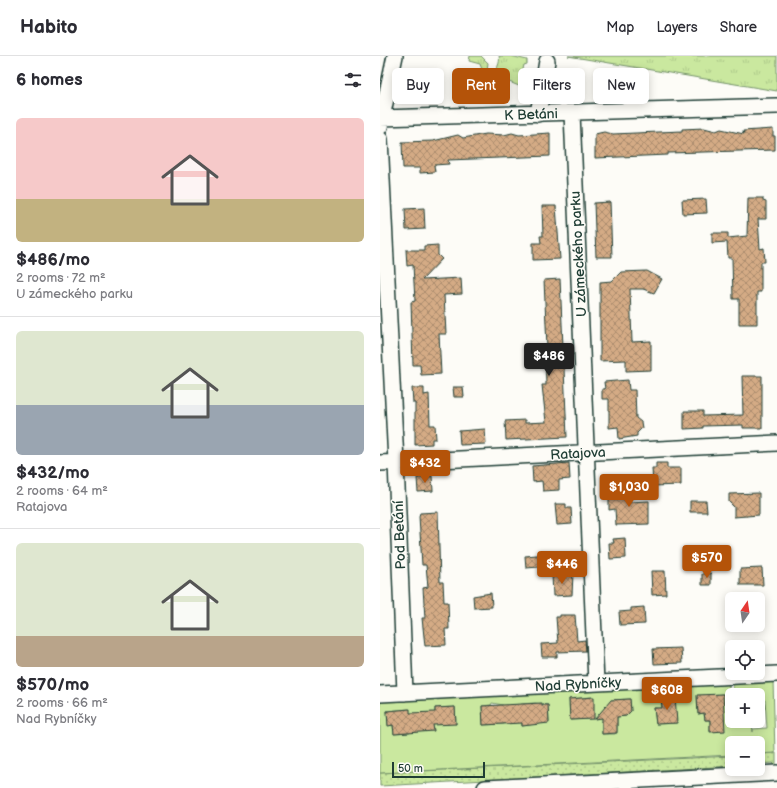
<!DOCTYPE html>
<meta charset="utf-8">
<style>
body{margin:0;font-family:"Balsamiq Sans",sans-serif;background:#f2f2f3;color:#2b2b33;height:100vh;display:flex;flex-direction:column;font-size:15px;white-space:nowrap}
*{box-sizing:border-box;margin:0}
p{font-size:13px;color:#7c7c81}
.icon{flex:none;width:22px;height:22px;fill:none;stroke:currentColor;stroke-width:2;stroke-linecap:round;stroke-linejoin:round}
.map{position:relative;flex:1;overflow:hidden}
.sheet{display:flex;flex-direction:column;background:#fff;width:380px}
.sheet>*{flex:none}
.hud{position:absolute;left:12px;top:12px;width:325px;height:36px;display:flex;gap:8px}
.needle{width:26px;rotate:13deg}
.buttons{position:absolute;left:345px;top:536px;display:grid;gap:8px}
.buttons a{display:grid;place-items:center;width:40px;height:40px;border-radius:6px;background:#fff;box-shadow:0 2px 10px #0003;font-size:20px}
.scale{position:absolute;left:12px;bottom:10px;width:93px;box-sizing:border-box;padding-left:4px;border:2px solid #1f3d34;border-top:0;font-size:11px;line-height:14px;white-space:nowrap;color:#1f3d34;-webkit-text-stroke:3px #fdfcf7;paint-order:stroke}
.price{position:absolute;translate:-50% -34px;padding:0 9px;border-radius:4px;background:#b45309;color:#fff;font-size:13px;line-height:26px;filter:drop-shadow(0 1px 2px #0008)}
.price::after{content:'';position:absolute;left:50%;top:24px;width:12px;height:9px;margin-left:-6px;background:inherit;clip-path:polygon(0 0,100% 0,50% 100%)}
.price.selected{background:#222;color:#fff}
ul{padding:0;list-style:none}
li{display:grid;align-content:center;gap:8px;height:212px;padding:0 16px}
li+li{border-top:1px solid #e1e1e2}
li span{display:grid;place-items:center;height:124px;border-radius:6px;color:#555}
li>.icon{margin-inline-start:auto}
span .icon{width:72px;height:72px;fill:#fffc;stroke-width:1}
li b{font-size:17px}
h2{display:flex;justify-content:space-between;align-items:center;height:48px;padding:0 16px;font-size:17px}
.chip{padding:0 14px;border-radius:6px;background:#fff;box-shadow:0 2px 10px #0003;font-size:14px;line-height:36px}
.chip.selected{background:#b45309;color:#fff}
header{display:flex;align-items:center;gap:24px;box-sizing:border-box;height:56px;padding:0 20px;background:#fff;border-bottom:1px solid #e1e1e2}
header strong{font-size:19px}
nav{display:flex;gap:22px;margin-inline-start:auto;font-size:14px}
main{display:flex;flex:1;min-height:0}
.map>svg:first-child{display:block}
</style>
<header>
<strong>Habito</strong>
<nav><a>Map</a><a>Layers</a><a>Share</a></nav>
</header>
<main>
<section class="sheet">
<h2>6 homes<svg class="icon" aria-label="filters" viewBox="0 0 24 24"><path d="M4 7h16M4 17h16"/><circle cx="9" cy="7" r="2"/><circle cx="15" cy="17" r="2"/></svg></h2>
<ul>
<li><span style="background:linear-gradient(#f6c9c9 65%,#c2b280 0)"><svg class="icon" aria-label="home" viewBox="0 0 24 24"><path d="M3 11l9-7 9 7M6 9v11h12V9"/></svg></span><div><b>$486/mo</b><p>2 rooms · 72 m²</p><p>U zámeckého parku</p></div></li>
<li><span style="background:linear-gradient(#dfe7d0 60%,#9aa5b1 0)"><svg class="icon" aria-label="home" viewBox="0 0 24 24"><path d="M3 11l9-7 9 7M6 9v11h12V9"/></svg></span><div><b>$432/mo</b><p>2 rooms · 64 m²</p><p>Ratajova</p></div></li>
<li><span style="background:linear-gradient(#dfe7d0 75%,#b9a48a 0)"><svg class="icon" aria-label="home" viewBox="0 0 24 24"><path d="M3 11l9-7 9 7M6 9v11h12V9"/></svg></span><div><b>$570/mo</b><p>2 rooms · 66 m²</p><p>Nad Rybníčky</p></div></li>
</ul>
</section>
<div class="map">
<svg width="397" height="732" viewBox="0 0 397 732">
<defs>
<pattern id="grass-dots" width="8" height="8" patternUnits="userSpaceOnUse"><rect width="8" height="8" fill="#cae89f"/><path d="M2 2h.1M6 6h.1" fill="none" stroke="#adc88a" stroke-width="1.8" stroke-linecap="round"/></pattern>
<pattern id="park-tufts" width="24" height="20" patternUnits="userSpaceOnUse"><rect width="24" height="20" fill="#cae89f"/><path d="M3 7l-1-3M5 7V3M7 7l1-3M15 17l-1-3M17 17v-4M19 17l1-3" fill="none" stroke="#adc88a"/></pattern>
<pattern id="building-cross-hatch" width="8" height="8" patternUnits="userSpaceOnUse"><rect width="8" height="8" fill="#d4ab85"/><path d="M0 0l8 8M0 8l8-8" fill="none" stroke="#ab8c6e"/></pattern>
</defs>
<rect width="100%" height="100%" fill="#fdfcf7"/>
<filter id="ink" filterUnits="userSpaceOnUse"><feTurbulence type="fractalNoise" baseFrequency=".025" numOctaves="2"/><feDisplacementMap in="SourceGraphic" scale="8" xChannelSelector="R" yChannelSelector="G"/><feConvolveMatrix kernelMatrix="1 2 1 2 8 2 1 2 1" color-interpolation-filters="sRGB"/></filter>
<g filter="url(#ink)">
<path fill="url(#grass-dots)" stroke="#74926a" d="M396 697V710L393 707 378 708V698Z
M352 700V710L0 730V717Z"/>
<path fill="url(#park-tufts)" stroke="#74926a" d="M90 0H101L108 7 107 14 103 16 100 8 89 5Z
M119 0H131L147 4V8L144 9 139 30 119 22H113V19C116 14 121 7 119 0Z
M188 0H397V35Z"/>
<path fill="#cae89f" stroke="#74926a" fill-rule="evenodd" d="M393 625 395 697 378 698V687H352V699L0 717V646L349 628V634H353V628ZM288 637V640H295L296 667 276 668 274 652H282L281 638ZM371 637V639H378V644H385L387 672 373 673V676L372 669 359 670V665H352V639ZM343 638 330 675V664H325L324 657 318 658 317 640ZM213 641 206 663 190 664 189 643ZM250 643 251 655 246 660 237 661V675L235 678H222V665H227L231 644ZM112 647 123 649 124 668 103 669 102 650 111 649ZM155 647 168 649 169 666 142 670 141 648ZM75 651 76 668 55 659V652ZM29 653 30 677 14 678 13 669H8L7 655Z"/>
<path fill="url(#building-cross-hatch)" stroke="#1f3d34" d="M324 72 336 75 341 73 364 78 363 75 393 73V80H395V94L288 97V99L215 102V78L224 76 233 78 302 75V73Z
M132 77 139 79 170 77V100L68 104 69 108 54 109 55 116 40 117V112H23L22 86 53 85 78 79 83 82 106 78 124 79Z
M368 142H383V145L386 146V163H378L380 193 384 192 385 206H381V236H377V268H359V243H353L352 202H348L347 186 332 187V177H348V182L367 180Z
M326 143 327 157 303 158 302 144Z
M230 146 232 201H216L214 147Z
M162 150H176L180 203 153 204V187H161L160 180H163Z
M44 152 45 173 26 174 25 153Z
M58 189V199L62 203 42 224 81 222 82 238 64 239 66 278H59L61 318 41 319 40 309H33L31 246 35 245 33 209 27 210 26 194H44V190Z
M267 215 282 223 274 237 263 233H250L251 259 252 286 271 285V314L246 315V304L220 305V226L232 225 241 216Z
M180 223 187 381 126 384 125 365 145 364V367L166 366 162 329H166L165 291H167L164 224Z
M362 320H382V372H363V369L323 370V372L304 373V355H323V360L363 359Z
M248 324 249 334H255L256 362 261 366 262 372 257 377V380L239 383 238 371 229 372V343H222V333H225L224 326Z
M73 331H83L84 341H74Z
M32 332H44V339L49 338 50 369H55L56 383H52V388L35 389V347H33Z
M105 373 106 388 80 389 79 375Z
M189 407 190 423 179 424V434L163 435 162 425 153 426 152 410Z
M276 407H287V412H301V429L273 430 272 412H276Z
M52 420 53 435 38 436 37 422Z
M249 427V446L269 445V468L236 469 235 453 229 454V441H239L238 428Z
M379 437V459L354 461V451L349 446V438Z
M310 445H326L327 456H310Z
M175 448H186V452H191L192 468 177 469Z
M58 456 60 526H63L64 546H68L69 573H65L66 589 45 590 42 562H45L43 532 48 531 46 509H42L39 460 40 457Z
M245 482 246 502 230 503 229 487H234L233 483Z
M169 498 171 499 172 510 146 512 145 500Z
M382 512 383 529H360V513Z
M271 515H285L286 538 272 539Z
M331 517V529H322V518Z
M193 518 192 539 173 540 172 519Z
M111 537 112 551 94 552 93 540Z
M264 551 265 568 240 569 239 556 251 555V552Z
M180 559H195L197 585 205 584 206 595 177 596V601H162L161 588 178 587 176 561H180Z
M301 592 302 607 274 608 273 593Z
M343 638 345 675 330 676V664H325L324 657 318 658 317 639Z
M281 640H295L297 667 276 668 274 652H282Z
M214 641V663L190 664 189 643Z
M250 643 251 655 246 660 237 661V677L222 678V662L215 663 231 644Z
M162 647V649H168L169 667 142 670V667L103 669 102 650Z
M75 651 76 668 53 669 54 675 14 678 13 669 8 670 7 655 30 653V657L55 656V652Z"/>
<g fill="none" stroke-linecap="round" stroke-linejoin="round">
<g stroke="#1f3d34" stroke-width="18">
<path id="minor" d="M192 57 216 627
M158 58 167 5
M0 62 397 50
M0 71 15 0
M0 83 16 406 25 637
M0 407 397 387
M0 638 397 618
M105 732 397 717"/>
</g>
<use href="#minor" stroke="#fdfcf7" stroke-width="15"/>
</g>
</g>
<g text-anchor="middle" stroke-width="3" stroke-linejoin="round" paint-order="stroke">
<g font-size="14" fill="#1f3d34" stroke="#fdfcf7">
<text transform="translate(151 58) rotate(-2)" y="5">K Betáni</text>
<text transform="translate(198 198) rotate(-93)" y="5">U zámeckého parku</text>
<text transform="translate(198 397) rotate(-3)" y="5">Ratajova</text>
<text transform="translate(19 479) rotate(-92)" y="5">Pod Betání</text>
<text transform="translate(198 628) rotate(-3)" y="5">Nad Rybníčky</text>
</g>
</g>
</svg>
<div class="buttons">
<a><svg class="needle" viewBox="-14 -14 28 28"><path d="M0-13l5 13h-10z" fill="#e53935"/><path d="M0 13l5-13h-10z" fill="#7c7c81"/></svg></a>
<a><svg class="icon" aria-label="locate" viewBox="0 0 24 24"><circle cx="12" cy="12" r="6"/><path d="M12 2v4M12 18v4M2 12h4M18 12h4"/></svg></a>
<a>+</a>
<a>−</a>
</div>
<div class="scale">50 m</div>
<b class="price selected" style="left:169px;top:321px">$486</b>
<b class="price" style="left:45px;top:428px">$432</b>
<b class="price" style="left:249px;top:452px">$1,030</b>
<b class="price" style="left:327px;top:523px">$570</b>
<b class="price" style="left:182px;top:529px">$446</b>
<b class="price" style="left:287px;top:655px">$608</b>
<div class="hud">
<a class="chip">Buy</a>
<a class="chip selected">Rent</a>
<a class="chip">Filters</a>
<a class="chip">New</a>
</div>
</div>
</main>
